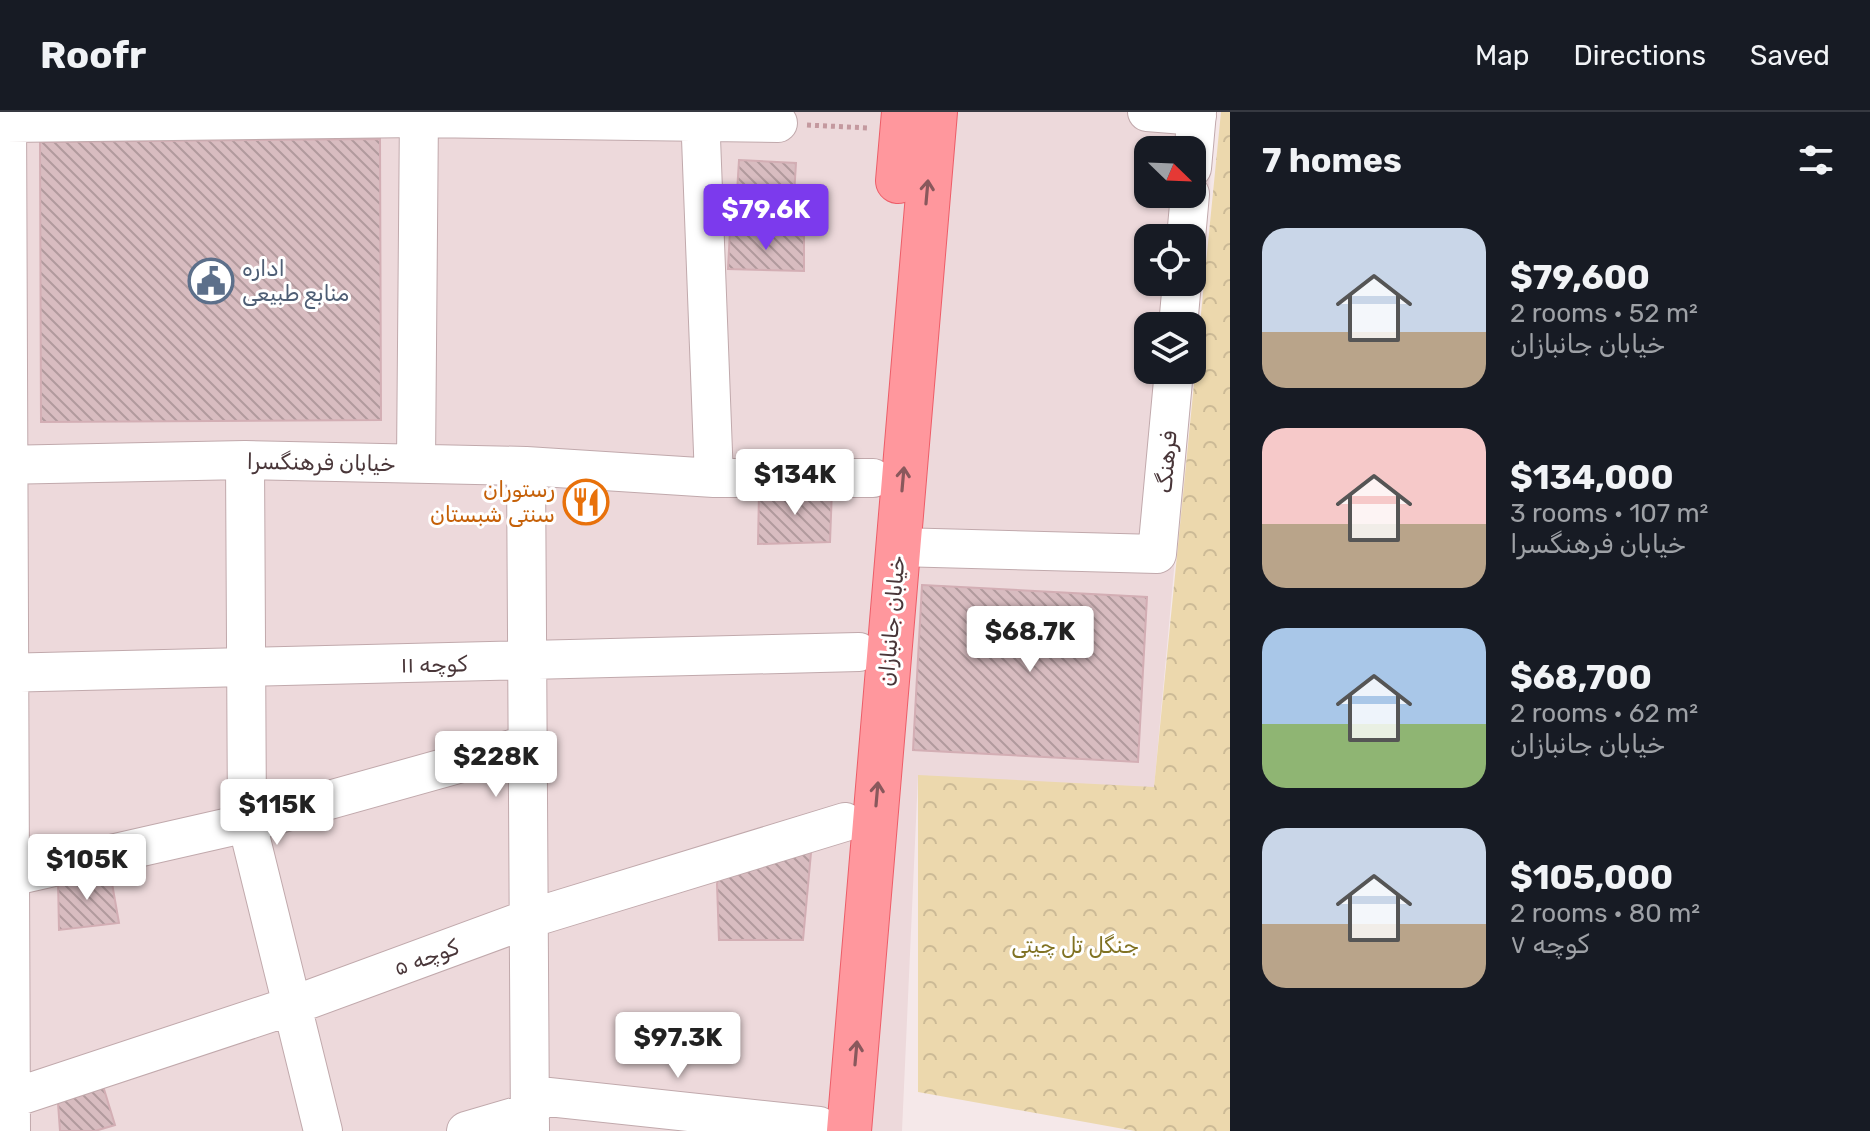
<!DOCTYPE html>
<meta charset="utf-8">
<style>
body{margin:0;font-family:Rubik,"Noto Naskh Arabic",sans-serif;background:#242831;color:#f1f3f6;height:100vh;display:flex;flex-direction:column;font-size:30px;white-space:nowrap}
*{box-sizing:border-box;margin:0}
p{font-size:26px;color:#9ea1a6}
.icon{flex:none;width:44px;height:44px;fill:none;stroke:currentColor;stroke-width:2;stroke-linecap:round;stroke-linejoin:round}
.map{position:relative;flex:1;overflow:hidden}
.details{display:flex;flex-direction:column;background:#171b24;width:640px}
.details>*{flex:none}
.needle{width:52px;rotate:113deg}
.buttons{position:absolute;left:1134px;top:24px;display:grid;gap:16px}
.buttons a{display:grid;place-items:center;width:72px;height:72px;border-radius:16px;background:#171b24;box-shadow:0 2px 6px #0004;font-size:40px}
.price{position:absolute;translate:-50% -68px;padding:0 18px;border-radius:8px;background:#fff;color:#222;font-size:26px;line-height:52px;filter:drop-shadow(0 2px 4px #0008)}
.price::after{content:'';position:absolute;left:50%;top:48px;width:24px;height:18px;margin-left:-12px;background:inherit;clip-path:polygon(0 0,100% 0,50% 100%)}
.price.current{background:#7c3aed;color:#fff}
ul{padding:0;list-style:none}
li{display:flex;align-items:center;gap:24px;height:200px;padding:0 32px}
li span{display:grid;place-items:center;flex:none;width:224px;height:160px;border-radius:24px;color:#555}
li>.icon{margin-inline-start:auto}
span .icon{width:96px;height:96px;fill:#fffc;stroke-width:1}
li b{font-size:34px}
h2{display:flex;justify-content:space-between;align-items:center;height:96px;padding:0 32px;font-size:34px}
header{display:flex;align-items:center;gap:48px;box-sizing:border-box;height:112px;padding:0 40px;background:#171b24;border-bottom:2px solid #363941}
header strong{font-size:38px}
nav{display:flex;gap:44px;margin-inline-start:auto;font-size:28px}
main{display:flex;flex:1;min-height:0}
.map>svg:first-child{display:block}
</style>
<header>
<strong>Roofr</strong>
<nav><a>Map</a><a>Directions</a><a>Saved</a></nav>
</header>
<main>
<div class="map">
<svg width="1230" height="1019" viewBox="0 0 1230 1019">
<defs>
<pattern id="forest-crowns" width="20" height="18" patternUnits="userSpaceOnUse" patternTransform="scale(2)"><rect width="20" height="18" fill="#ecd8ad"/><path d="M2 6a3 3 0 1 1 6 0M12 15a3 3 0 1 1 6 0" fill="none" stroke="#ccba96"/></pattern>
<pattern id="building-back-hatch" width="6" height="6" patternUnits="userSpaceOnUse" patternTransform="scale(2)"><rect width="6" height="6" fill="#d8bcc0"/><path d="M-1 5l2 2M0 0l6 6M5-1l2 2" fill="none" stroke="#b19a9d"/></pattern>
</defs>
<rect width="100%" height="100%" fill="#f5e8e9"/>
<path fill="#edd9db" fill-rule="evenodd" d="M0 0H1216L1154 676 918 664 902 1019H0ZM1148 38H1192V82H1148ZM1148 126H1192V170H1148ZM1148 214H1192V258H1148Z"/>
<path fill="url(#forest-crowns)" d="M1221 0H1230V1019H1135L918 980V663L1154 675Z"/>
<path fill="url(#building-back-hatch)" stroke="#d3aeb4" stroke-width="2" d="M380 27 381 308 41 310 40 30Z
M739 48 796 51 792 116 735 113Z
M730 118 804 124V159L728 157Z
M832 377 830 430 758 432 759 380Z
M922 473 1147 485 1138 650 913 638Z
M812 730 803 828H719L717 772 721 751Z
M110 760 119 811 59 818 58 768Z
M100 964 115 1013 95 1019H60L57 977Z"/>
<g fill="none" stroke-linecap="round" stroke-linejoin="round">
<g stroke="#c1a9ac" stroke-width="40">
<path id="minor" d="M7 0 11 1019
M700 0 714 366
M1147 0 1197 4
M7 11 419 6 778 11
M1192 56 1197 0
M1186 126 1190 82
M1178 214 1182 170
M245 348 247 711 323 1019
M416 351 419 0
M0 353 245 348 526 354 714 366H873
M526 354 530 1019
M897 435 1157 442 1174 258
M0 561 859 540
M10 765 247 711 526 633
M530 983 819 1014
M10 987 294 893 528 807 845 710
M466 1019 531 1000"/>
</g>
<g stroke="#ed5d68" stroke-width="46">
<path id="major" d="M898 69 904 0
M849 1019 935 0"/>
</g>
<path stroke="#c4999f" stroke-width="5" stroke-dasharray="4 4" stroke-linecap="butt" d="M807 13 869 16"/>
<use href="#minor" stroke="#fff" stroke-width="38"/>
<use href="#major" stroke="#ff979d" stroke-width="44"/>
</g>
<defs><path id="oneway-shaft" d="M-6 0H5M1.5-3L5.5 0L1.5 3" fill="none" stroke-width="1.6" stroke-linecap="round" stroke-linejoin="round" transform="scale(2)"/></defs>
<g stroke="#89585c">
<use href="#oneway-shaft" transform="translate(927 80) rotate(-85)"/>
<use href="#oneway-shaft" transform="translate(903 367) rotate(-85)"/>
<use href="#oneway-shaft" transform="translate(877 682) rotate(-85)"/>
<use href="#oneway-shaft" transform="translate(856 941) rotate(-85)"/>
</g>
<defs>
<g id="civic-ring" transform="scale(2.3)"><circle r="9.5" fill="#fff" stroke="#5c6f8a" stroke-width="1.5"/><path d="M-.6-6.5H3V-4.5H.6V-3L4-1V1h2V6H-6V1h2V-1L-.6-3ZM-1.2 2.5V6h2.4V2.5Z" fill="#5c6f8a"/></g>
<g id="restaurant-ring" transform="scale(2.3)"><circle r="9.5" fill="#fff" stroke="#e8710a" stroke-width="1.5"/><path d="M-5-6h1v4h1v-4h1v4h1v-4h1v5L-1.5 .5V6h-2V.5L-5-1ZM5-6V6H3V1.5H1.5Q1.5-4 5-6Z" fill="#e8710a"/></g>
</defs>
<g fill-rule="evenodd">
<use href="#civic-ring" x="211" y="169"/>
<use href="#restaurant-ring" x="586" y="390"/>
</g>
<g text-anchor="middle" stroke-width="6" stroke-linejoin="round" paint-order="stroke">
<g font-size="22" fill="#4e5e75" stroke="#fff" text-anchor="start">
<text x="242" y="164">اداره<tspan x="242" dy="25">منابع طبیعی</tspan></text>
</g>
<g font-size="22" fill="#493639" stroke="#fff">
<text transform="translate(321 350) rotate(1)" y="8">خیابان فرهنگسرا</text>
<text transform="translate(1166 350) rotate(-85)" y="8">فرهنگ</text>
<text transform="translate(891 509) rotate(-85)" y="8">خیابان جانبازان</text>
<text transform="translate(434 552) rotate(-1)" y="8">کوچه ۱۱</text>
<text transform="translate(426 845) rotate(-20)" y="8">کوچه ۵</text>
</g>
<g font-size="22" fill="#c56008" stroke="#fff" text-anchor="end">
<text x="555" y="385">رستوران<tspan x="555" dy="25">سنتی شبستان</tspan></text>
</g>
<g font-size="22" fill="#807223" stroke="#fff">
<text x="1075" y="841">جنگل تل چیتی</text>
</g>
</g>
</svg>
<div class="buttons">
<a><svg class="needle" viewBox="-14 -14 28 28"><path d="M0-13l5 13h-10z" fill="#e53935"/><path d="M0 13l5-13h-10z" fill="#9ea1a6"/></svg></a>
<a><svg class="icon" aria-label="locate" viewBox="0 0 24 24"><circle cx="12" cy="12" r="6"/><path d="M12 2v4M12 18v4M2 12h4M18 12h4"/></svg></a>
<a><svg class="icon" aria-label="layers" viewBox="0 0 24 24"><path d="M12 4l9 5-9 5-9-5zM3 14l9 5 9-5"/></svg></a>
</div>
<b class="price current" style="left:766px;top:140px">$79.6K</b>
<b class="price" style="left:795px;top:405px">$134K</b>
<b class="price" style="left:1030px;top:562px">$68.7K</b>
<b class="price" style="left:496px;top:687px">$228K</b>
<b class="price" style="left:277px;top:735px">$115K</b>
<b class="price" style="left:87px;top:790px">$105K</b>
<b class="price" style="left:678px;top:968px">$97.3K</b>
</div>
<section class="details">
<h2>7 homes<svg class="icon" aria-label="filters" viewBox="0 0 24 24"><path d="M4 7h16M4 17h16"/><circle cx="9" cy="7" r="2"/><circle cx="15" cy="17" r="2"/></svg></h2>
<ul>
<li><span style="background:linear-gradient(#c9d6e8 65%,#b9a48a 0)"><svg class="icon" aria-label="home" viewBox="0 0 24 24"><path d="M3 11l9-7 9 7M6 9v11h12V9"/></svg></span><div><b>$79,600</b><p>2 rooms · 52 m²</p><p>خیابان جانبازان</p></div></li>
<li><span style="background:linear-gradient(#f6c9c9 60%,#b9a48a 0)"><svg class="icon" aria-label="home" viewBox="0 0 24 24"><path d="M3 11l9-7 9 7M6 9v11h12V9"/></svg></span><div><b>$134,000</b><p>3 rooms · 107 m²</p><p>خیابان فرهنگسرا</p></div></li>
<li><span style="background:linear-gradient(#a9c7e8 60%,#8fb573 0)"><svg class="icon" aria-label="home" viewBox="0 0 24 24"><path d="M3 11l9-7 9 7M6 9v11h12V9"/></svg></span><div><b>$68,700</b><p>2 rooms · 62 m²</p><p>خیابان جانبازان</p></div></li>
<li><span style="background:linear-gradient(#c9d6e8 60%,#b9a48a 0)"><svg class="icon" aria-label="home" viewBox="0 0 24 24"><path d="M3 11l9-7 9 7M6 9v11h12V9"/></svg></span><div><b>$105,000</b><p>2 rooms · 80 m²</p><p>کوچه ۷</p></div></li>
</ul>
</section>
</main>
